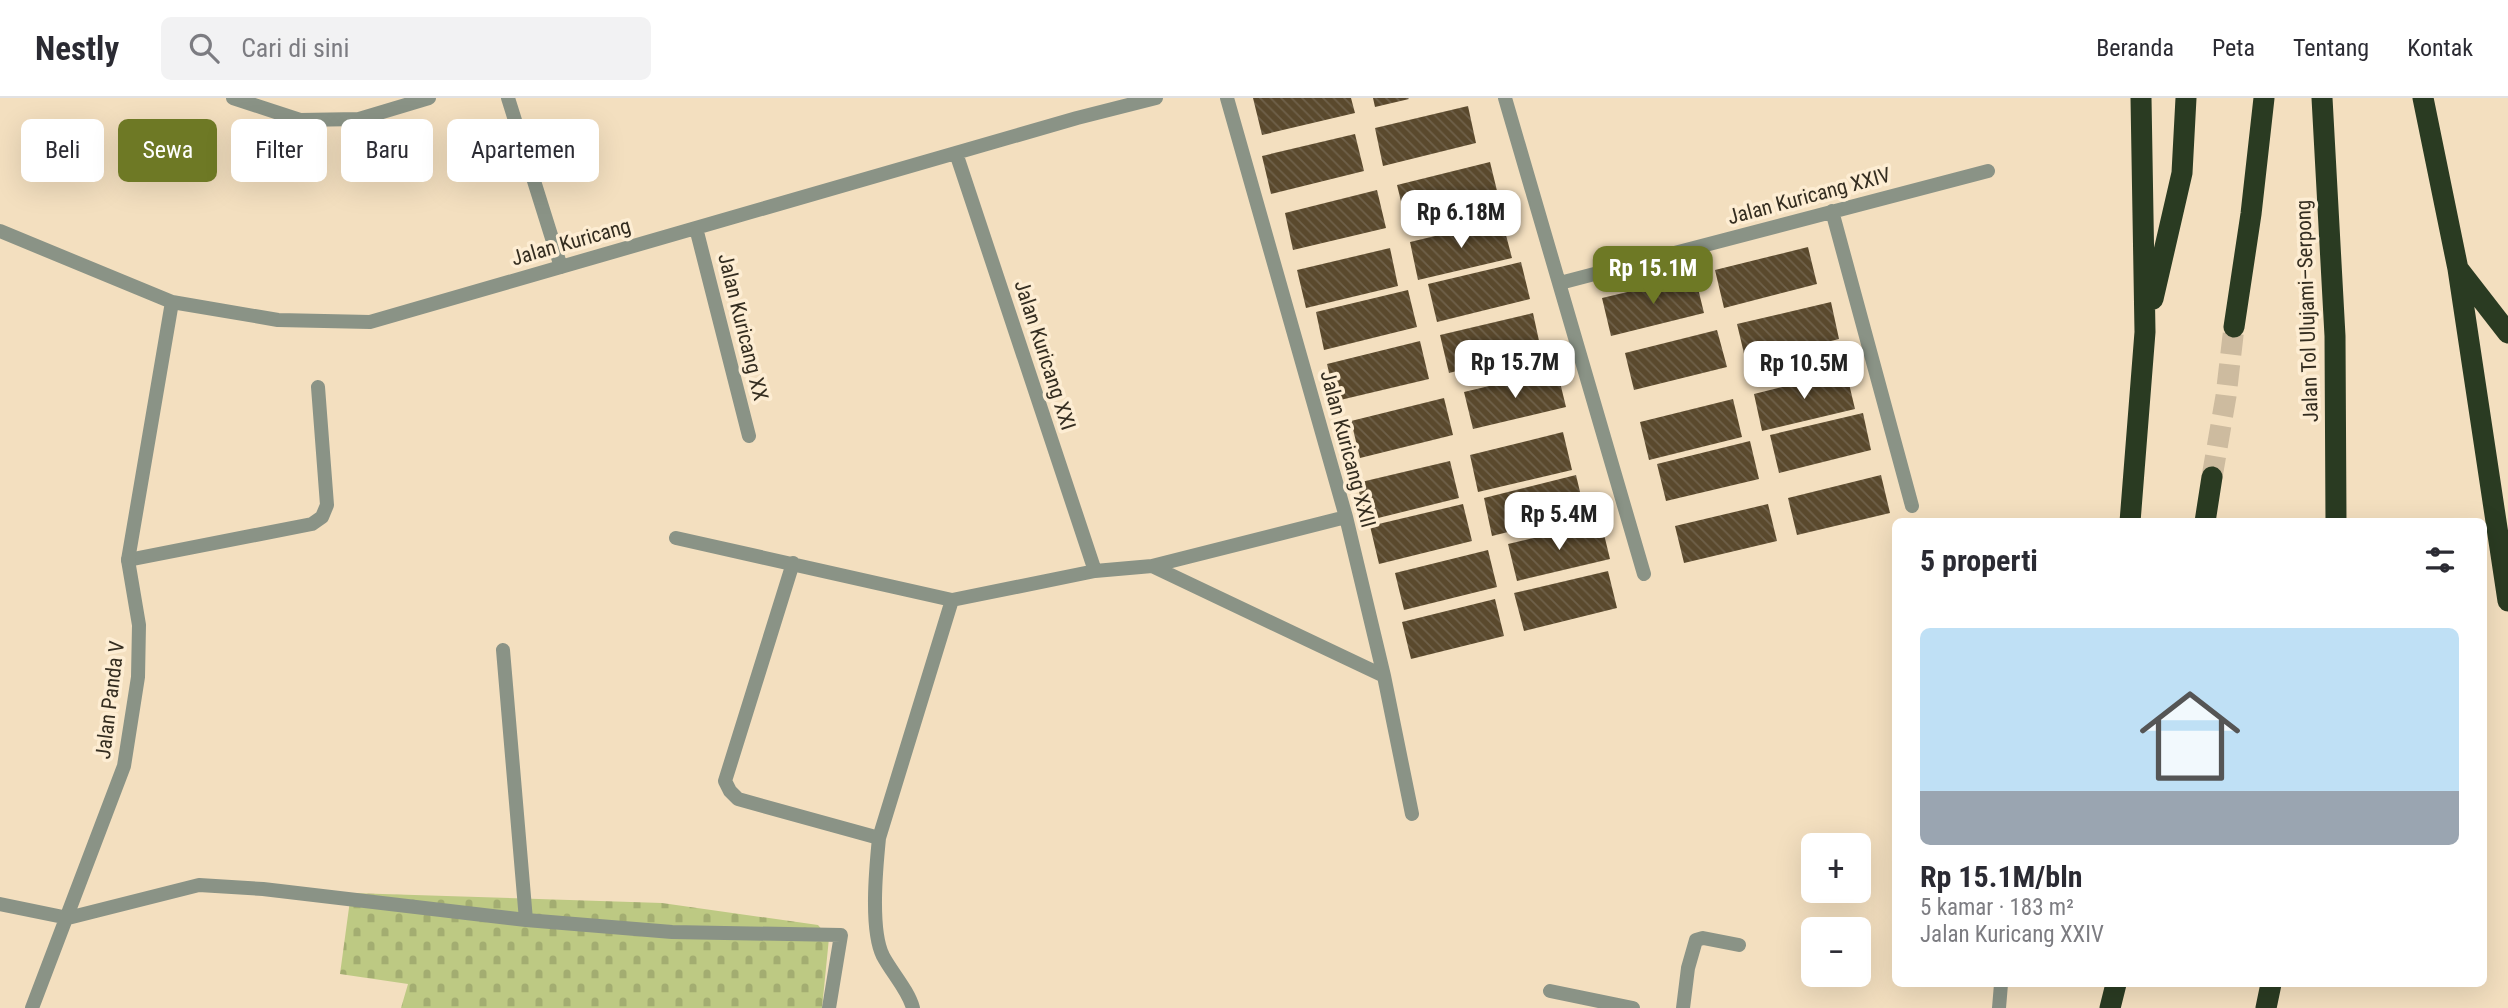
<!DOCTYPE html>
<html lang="id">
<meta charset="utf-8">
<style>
body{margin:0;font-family:"Roboto Condensed",sans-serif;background:#f2f2f3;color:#2b2b33;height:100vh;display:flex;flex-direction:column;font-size:26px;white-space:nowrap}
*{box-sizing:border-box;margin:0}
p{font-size:23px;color:#7c7c81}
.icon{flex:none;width:38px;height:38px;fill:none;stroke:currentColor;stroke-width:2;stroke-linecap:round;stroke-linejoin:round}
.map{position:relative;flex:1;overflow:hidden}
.drawer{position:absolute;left:1892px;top:420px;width:595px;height:469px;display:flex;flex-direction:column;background:#fff;border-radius:10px;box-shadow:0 7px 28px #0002}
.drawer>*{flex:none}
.banner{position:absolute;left:21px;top:21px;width:665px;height:63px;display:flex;gap:14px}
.tools{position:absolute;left:1801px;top:735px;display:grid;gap:14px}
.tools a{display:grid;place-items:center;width:70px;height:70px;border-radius:10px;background:#fff;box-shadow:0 7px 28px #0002;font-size:35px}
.price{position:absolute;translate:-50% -60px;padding:0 16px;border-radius:14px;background:#fff;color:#222;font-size:23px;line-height:46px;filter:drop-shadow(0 2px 4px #0008)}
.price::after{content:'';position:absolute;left:50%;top:42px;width:21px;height:16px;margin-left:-10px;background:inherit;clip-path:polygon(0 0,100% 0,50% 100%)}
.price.on{background:#6e7925;color:#fff}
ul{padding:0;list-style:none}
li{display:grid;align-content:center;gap:14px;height:371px;padding:0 28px}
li+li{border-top:2px solid #e1e1e2}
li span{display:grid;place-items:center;height:217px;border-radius:10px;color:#555}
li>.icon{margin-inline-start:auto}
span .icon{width:126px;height:126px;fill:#fffc;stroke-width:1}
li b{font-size:30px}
h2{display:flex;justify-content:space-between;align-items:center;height:84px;padding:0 28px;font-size:30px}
.tag{padding:0 24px;border-radius:10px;background:#fff;box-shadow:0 7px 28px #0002;font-size:24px;line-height:63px}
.tag.on{background:#6e7925;color:#fff}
header{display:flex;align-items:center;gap:42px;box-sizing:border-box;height:98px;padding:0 35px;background:#fff;border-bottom:2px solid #e1e1e2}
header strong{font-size:33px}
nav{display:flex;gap:38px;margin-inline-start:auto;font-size:24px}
.search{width:490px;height:63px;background:#f2f2f3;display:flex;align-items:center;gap:18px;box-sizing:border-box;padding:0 24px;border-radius:10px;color:#7c7c81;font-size:26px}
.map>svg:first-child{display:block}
</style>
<header>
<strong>Nestly</strong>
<div class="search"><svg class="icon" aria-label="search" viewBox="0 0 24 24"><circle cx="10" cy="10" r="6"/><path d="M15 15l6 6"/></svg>Cari di sini</div>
<nav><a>Beranda</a><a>Peta</a><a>Tentang</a><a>Kontak</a></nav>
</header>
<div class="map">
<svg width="2508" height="910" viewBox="0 0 2508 910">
<defs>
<pattern id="cemetery-stones" width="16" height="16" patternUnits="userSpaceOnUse" patternTransform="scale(1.75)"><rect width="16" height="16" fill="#bdc983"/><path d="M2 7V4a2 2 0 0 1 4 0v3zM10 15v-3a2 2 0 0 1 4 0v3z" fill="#a3ad71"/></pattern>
<pattern id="building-back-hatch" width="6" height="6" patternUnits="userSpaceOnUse" patternTransform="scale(1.75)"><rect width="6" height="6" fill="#5a492d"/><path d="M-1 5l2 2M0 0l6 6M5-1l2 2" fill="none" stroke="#6f614a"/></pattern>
</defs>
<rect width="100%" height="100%" fill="#f3dfbf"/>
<path fill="url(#cemetery-stones)" d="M351 795 662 805 818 827 829 840 822 910H401L408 886 340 876Z"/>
<path fill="url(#building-back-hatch)" d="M1253 0H1351L1355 15 1262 37Z
M1373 0H1408L1409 1 1375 9Z
M1468 8 1476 45 1383 68 1375 30Z
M1355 36 1364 73 1271 96 1262 58Z
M1490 64 1499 101 1406 124 1397 87Z
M1377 92 1386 130 1293 152 1285 115Z
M1502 122 1512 160 1418 182 1410 144Z
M1808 149 1817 186 1724 210 1715 172Z
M1390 150 1398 188 1306 210 1297 172Z
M1521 164 1530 201 1437 224 1428 186Z
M1695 178 1704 215 1611 238 1602 200Z
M1408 192 1417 229 1324 252 1316 214Z
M1831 204 1839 241 1746 264 1737 226Z
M1533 215 1541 252 1449 275 1440 237Z
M1717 232 1727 269 1634 292 1625 255Z
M1420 243 1429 281 1336 303 1327 266Z
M1557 272 1566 309 1473 331 1464 294Z
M1846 273 1855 311 1762 333 1754 296Z
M1444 300 1453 337 1360 360 1351 323Z
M1733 301 1742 339 1649 362 1640 324Z
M1863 315 1871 352 1779 375 1770 337Z
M1563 334 1572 372 1478 394 1470 357Z
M1750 343 1759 381 1666 403 1657 366Z
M1450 363 1459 400 1366 423 1357 385Z
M1576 377 1585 415 1492 438 1484 400Z
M1881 377 1890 415 1797 437 1788 400Z
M1463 406 1472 443 1379 466 1370 428Z
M1768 406 1777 443 1684 465 1675 428Z
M1601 424 1610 461 1517 483 1508 446Z
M1488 452 1497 489 1404 512 1395 475Z
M1608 473 1617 510 1524 533 1514 495Z
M1495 501 1504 538 1411 561 1402 524Z"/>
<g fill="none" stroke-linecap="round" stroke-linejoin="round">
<path stroke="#cdbb9f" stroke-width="21" stroke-dasharray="21 10" stroke-linecap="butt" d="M2212 379 2226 298 2234 229"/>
<path stroke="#8a9386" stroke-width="14" d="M128 462 312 426 322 419 327 407 318 289"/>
<path stroke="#8a9386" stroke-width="14" d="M233 0 300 22 359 21 429 0
M508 0 561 169
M1227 0 1346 419 1384 578 1412 716
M1505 0 1644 476
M956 55 1095 473
M1832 113 1912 408
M696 130 749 338
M0 133 172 204 278 222 370 224 1077 20 1156 0
M1560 185 1988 73
M676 440 952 502 1095 473 1152 468 1346 419
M793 465 725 683 730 693 738 701 879 740
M1152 468 1384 578
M503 552 526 822
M0 806 68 820 199 787 263 791 526 822 672 834 841 837 829 910
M1550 893 1633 910
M32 910 124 668 138 579 139 527 128 462 172 204
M913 910C908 892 892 875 883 858 870 832 876 770 879 740L952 502
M1683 910 1688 870 1696 842 1703 840 1739 847
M1999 910 2001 886"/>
<path stroke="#2a3b22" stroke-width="21" d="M2322 0 2335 238 2336 424
M2423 0 2458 171 2508 503
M2459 172 2508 235
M2153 201 2182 75 2186 0
M2234 229 2251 116 2264 0
M2130 424 2145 234 2141 0
M2205 424 2212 379
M2110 910 2116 886
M2266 910 2271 886"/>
</g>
<g text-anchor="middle" stroke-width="7" stroke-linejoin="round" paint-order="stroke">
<g font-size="21" fill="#342d20" stroke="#fdedd3">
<text transform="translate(1809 98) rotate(-15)" y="7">Jalan Kuricang XXIV</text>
<text transform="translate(571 144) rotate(-16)" y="7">Jalan Kuricang</text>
<text transform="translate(2307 213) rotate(-92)" y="7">Jalan Tol Ulujami–Serpong</text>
<text transform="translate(743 229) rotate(76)" y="7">Jalan Kuricang XX</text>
<text transform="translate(1045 257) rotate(72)" y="7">Jalan Kuricang XXI</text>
<text transform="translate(1348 351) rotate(75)" y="7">Jalan Kuricang XXII</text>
<text transform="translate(110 602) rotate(-83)" y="7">Jalan Panda V</text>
</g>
</g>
</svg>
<div class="tools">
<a>+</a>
<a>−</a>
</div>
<b class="price" style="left:1461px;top:152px">Rp 6.18M</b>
<b class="price on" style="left:1653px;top:208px">Rp 15.1M</b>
<b class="price" style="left:1515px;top:302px">Rp 15.7M</b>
<b class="price" style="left:1804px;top:303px">Rp 10.5M</b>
<b class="price" style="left:1559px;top:454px">Rp 5.4M</b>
<div class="banner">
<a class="tag">Beli</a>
<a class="tag on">Sewa</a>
<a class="tag">Filter</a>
<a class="tag">Baru</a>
<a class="tag">Apartemen</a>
</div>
<section class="drawer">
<h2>5 properti<svg class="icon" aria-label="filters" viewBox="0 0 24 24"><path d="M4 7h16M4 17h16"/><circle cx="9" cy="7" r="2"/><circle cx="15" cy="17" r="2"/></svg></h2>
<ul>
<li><span style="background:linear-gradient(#bfe0f5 75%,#9aa5b1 0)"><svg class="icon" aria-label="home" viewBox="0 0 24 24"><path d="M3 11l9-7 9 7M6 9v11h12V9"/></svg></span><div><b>Rp 15.1M/bln</b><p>5 kamar · 183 m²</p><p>Jalan Kuricang XXIV</p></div></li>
</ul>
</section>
</div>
